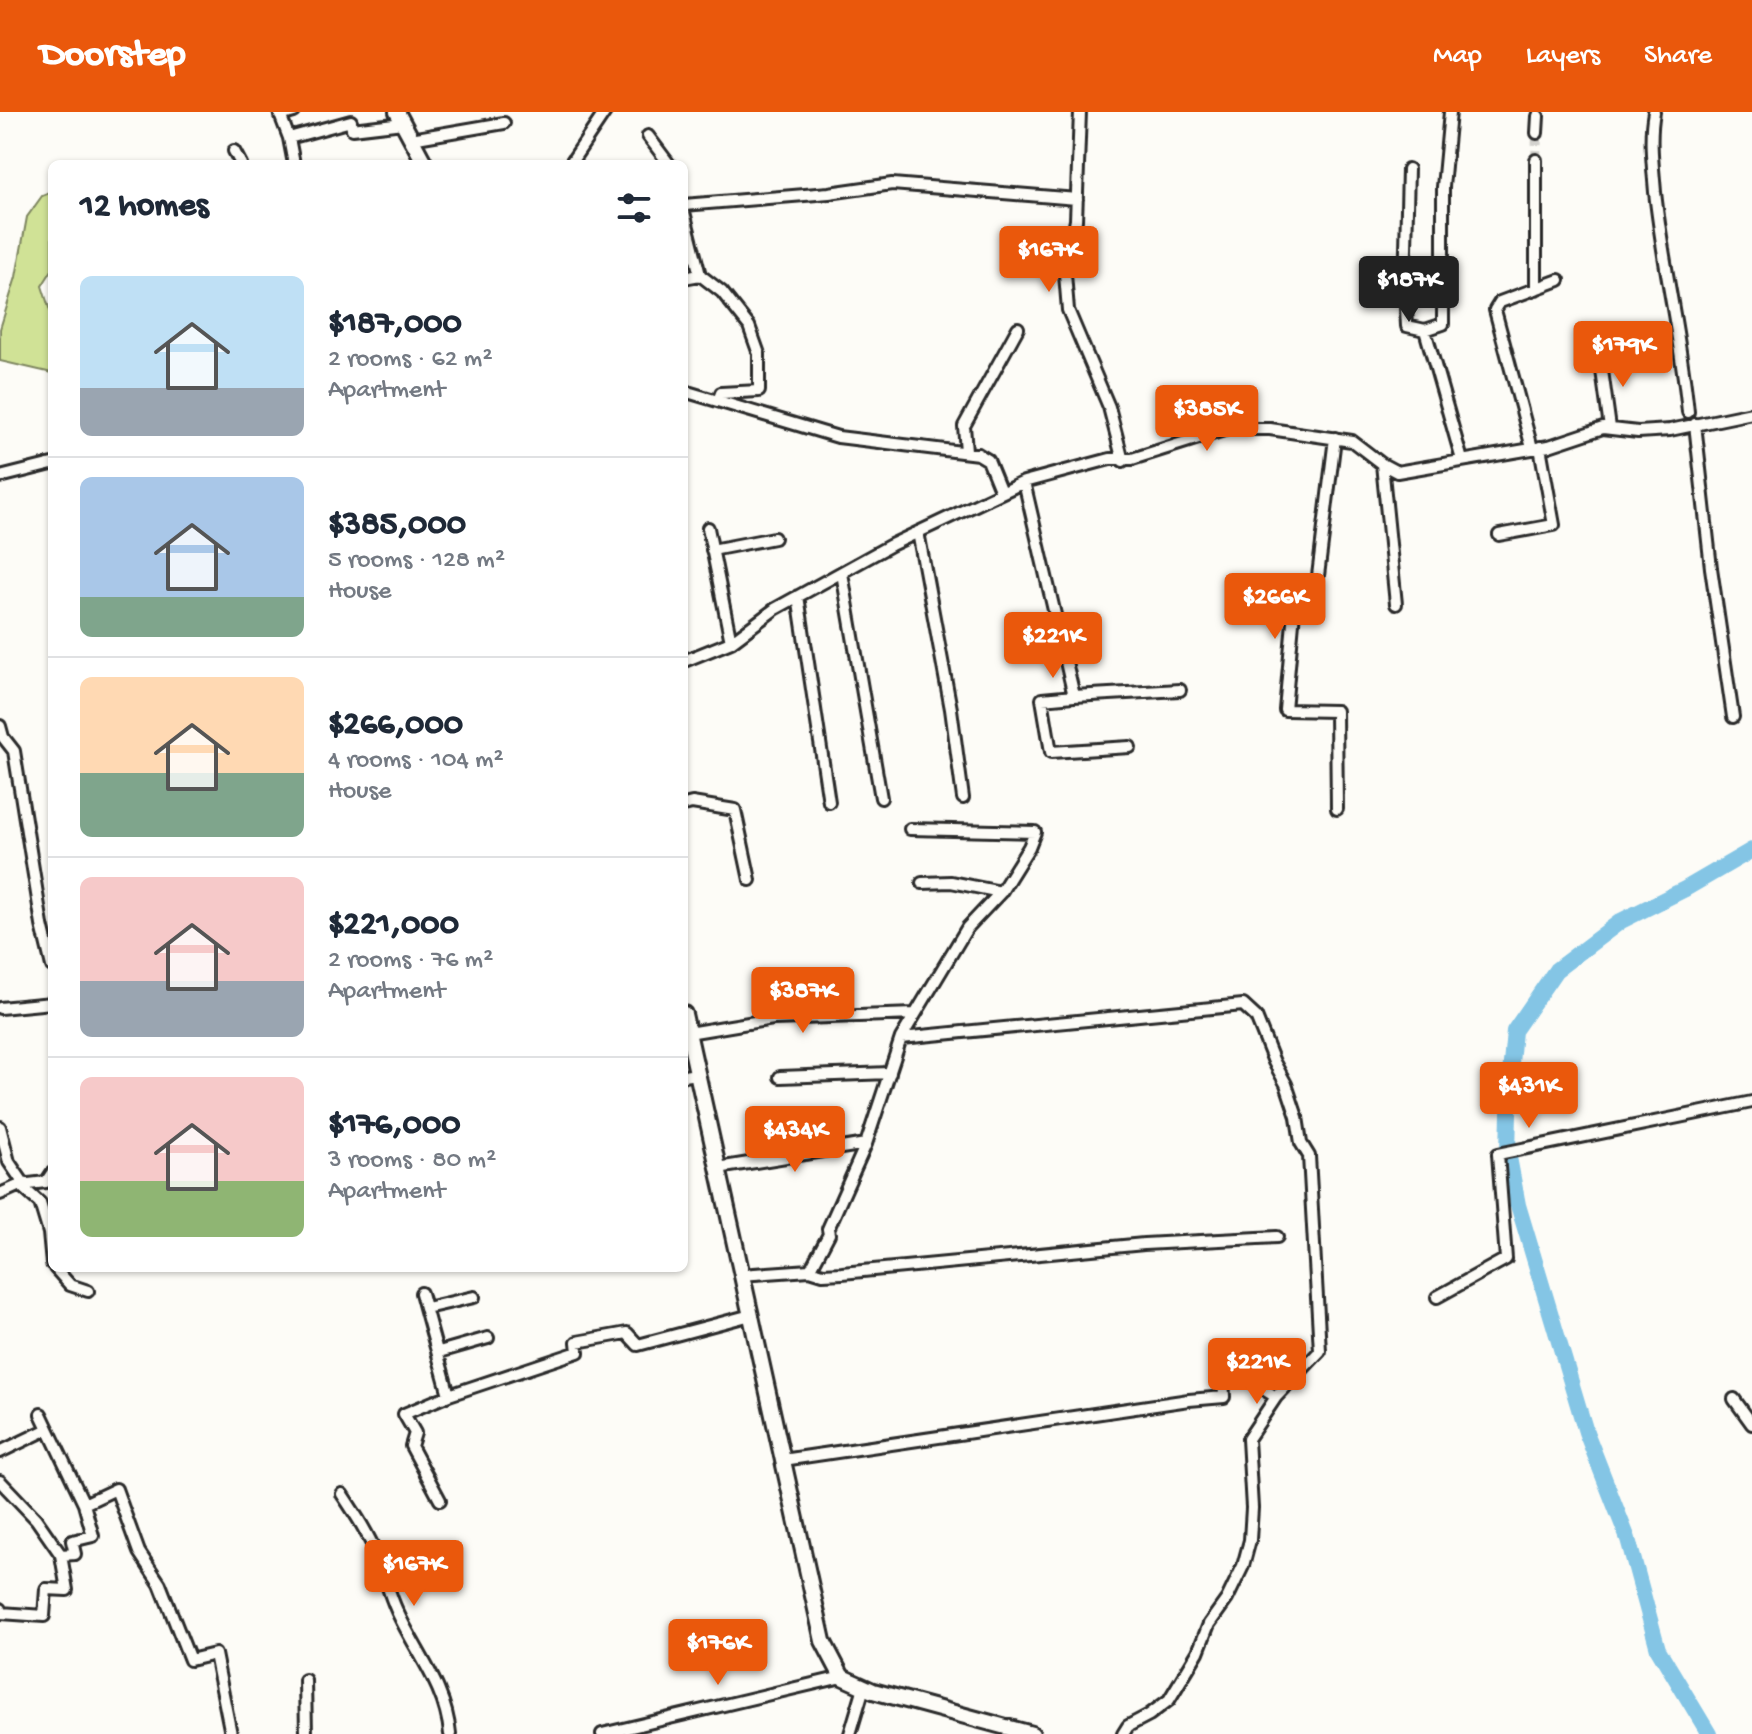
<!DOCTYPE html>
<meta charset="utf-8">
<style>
body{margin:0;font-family:"Gochi Hand",sans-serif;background:#f6f6f7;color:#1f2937;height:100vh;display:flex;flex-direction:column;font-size:30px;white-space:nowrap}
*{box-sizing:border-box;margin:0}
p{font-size:26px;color:#747a83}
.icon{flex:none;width:44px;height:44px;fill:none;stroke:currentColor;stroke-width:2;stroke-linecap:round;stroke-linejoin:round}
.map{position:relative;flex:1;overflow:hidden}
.sheet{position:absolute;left:48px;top:48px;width:640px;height:1112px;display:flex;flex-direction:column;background:#fff;border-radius:12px;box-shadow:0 2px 6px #0004}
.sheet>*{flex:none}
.price{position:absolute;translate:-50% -68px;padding:0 18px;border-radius:8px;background:#ea580c;color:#fff;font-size:26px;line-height:52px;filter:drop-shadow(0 2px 4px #0008)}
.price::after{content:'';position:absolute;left:50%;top:48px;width:24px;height:18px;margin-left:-12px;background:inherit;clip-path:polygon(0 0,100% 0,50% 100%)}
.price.current{background:#222;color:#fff}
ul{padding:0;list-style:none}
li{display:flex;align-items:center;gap:24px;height:200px;padding:0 32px}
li+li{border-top:2px solid #e0e1e3}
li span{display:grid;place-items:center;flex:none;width:224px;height:160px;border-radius:12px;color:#555}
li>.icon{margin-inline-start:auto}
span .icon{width:96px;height:96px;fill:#fffc;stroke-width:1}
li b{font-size:34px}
h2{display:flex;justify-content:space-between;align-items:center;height:96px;padding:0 32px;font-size:34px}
header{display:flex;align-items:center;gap:48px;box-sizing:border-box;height:112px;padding:0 40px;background:#ea580c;color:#fff}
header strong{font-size:38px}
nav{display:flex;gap:44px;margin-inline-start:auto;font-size:28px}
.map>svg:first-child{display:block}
</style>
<header>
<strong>Doorstep</strong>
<nav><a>Map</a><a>Layers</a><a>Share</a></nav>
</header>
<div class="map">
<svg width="1752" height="1622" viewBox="0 0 1752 1622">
<rect width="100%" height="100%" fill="#fdfcf7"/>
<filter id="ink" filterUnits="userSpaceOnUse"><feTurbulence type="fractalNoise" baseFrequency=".0125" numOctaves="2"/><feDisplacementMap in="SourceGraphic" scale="16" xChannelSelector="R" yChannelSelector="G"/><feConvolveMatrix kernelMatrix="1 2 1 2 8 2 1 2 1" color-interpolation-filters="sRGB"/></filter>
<g filter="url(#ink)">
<path fill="#d0e296" stroke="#7e8660" stroke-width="2" d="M52 80V158L42 174 52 205V261L0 249V217L16 165 27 105 42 84Z"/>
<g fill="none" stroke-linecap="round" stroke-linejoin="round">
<path stroke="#84c5e5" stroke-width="16" d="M1709 1622 1658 1537 1628 1427 1586 1320 1518 1093 1508 1040 1510 962 1514 919 1556 858 1621 809 1685 777 1752 738"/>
<path stroke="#d3d2ce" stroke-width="10" stroke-dasharray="10 5" stroke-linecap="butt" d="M1536 48 1537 21"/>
<g stroke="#2b2b2b" stroke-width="16">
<path id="street" d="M279 0 289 26 294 52
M1080 0 1076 108 1065 162 1068 198 1109 295 1123 349
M1450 0 1443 75V212L1425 218 1462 348
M1654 0C1649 26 1653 54 1655 80 1663 154 1681 226 1688 300
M280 4 294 0
M1537 21 1538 4
M648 24 669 52
M289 26 351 9 352 17 403 11
M411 27 504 11
M234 39 241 52
M1536 48V177
M570 52 605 0
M1408 57 1405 177 1407 214 1425 218
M684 93 829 81 892 72 1077 87
M684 100 700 163 722 180 749 214 759 242V279L721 281 718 289
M684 166 700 163
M1600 244 1610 316
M684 279 838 325 978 342 988 348 1001 380
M1695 312 1711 456 1733 605
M1335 326 1318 464 1294 499 1285 598 1336 599 1337 697
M1532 336 1495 198 1500 190 1559 168
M966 339 964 314 1018 216
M1382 352 1396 492
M0 365 52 352
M1024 370 1074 584 1042 587 1051 640 1130 635
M708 416 731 530
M918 420 951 597 963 686
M1499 423 1554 413 1540 335
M712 438 774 426
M842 461 881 686
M798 484 829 690
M684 549 731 530 775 497 891 433 1024 370 1110 347H1132L1227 317H1270L1352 329 1382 352 1397 360 1549 334 1603 316 1638 320 1670 318 1752 301
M1074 584 1180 578
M0 614 3 625 14 639 42 813 52 854
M684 693 692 691 735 698 750 768
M922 771 951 770 1001 780
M0 896 52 891
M688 921 773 907 915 902
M684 964 697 962
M780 965 890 961
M0 1015 9 1050 24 1072
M718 1056 866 1032
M20 1073 40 1091 49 1121 52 1152
M0 1082 20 1073 46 1070 52 1061
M55 1156 70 1173 88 1179
M810 1158 829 1122 828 1117 866 1032 901 926 967 816 1001 780 1029 735 1035 720 910 717
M740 1163 810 1158 823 1162 842 1161 1144 1132 1277 1125
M421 1181 449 1283
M1437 1185 1506 1147 1498 1042 1752 990
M426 1196 474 1185
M439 1240 488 1226
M1734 1287 1752 1312
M0 1340 48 1317
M783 1348 1189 1288 1224 1285 1223 1261 1228 1255 1276 1285 1320 1239 1309 1044 1301 1031 1297 1005 1286 972 1274 950 1256 905 1243 893 901 926
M0 1369 36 1407 61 1443
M342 1382C356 1403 369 1423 378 1446 385 1464 389 1482 397 1499 416 1541 446 1575 450 1622
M440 1388 411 1334 415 1321 404 1302 449 1283 578 1240 577 1230 627 1221 638 1233 751 1203
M84 1392 116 1377 139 1440 160 1472 190 1548 215 1542 231 1622
M0 1497 1 1501 44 1504 46 1477 67 1478 61 1443 75 1442 72 1429 93 1424 84 1392 41 1302
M305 1568 306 1622
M602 1622 842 1565
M850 1622 864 1575
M1123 1622 1128 1614 1149 1603 1169 1588 1198 1540 1209 1512 1227 1487 1243 1454 1250 1428 1252 1396 1248 1327 1276 1285"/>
</g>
<g stroke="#2b2b2b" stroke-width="20">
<path id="secondary" d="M397 0 425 52
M684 902 823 1529 842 1565 873 1579 1032 1622"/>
</g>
<use href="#street" stroke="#fdfcf7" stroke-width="10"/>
<use href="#secondary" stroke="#fdfcf7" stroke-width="14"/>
</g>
</g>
</svg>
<b class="price" style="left:1049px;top:182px">$167K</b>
<b class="price current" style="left:1409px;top:212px">$187K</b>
<b class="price" style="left:1623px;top:277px">$179K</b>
<b class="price" style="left:1207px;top:341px">$385K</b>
<b class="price" style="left:1275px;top:529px">$266K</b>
<b class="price" style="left:1053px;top:568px">$221K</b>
<b class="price" style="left:803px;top:923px">$387K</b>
<b class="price" style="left:1529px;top:1018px">$431K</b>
<b class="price" style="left:795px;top:1062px">$434K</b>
<b class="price" style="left:1257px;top:1294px">$221K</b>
<b class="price" style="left:414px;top:1496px">$167K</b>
<b class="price" style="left:718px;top:1575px">$176K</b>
<section class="sheet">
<h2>12 homes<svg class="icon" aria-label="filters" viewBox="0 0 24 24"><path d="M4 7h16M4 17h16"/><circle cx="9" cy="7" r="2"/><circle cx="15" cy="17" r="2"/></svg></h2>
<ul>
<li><span style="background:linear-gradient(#bfe0f5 70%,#9aa5b1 0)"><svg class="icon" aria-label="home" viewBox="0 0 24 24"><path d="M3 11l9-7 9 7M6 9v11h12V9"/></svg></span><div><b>$187,000</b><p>2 rooms · 62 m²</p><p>Apartment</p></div></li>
<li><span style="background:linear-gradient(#a9c7e8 75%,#7fa58c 0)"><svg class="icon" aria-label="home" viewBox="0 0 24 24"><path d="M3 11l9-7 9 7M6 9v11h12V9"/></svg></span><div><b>$385,000</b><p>5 rooms · 128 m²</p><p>House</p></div></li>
<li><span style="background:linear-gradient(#ffd9b3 60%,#7fa58c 0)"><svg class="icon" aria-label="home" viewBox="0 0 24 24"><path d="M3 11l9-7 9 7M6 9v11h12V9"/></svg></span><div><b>$266,000</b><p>4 rooms · 104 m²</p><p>House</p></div></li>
<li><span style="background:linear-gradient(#f6c9c9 65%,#9aa5b1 0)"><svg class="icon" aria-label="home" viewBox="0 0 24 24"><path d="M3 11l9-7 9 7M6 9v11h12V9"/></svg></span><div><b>$221,000</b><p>2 rooms · 76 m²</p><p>Apartment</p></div></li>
<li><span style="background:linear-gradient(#f6c9c9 65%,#8fb573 0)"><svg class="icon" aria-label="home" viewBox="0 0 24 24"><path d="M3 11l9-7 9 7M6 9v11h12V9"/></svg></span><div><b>$176,000</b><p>3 rooms · 80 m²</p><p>Apartment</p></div></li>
</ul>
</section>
</div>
